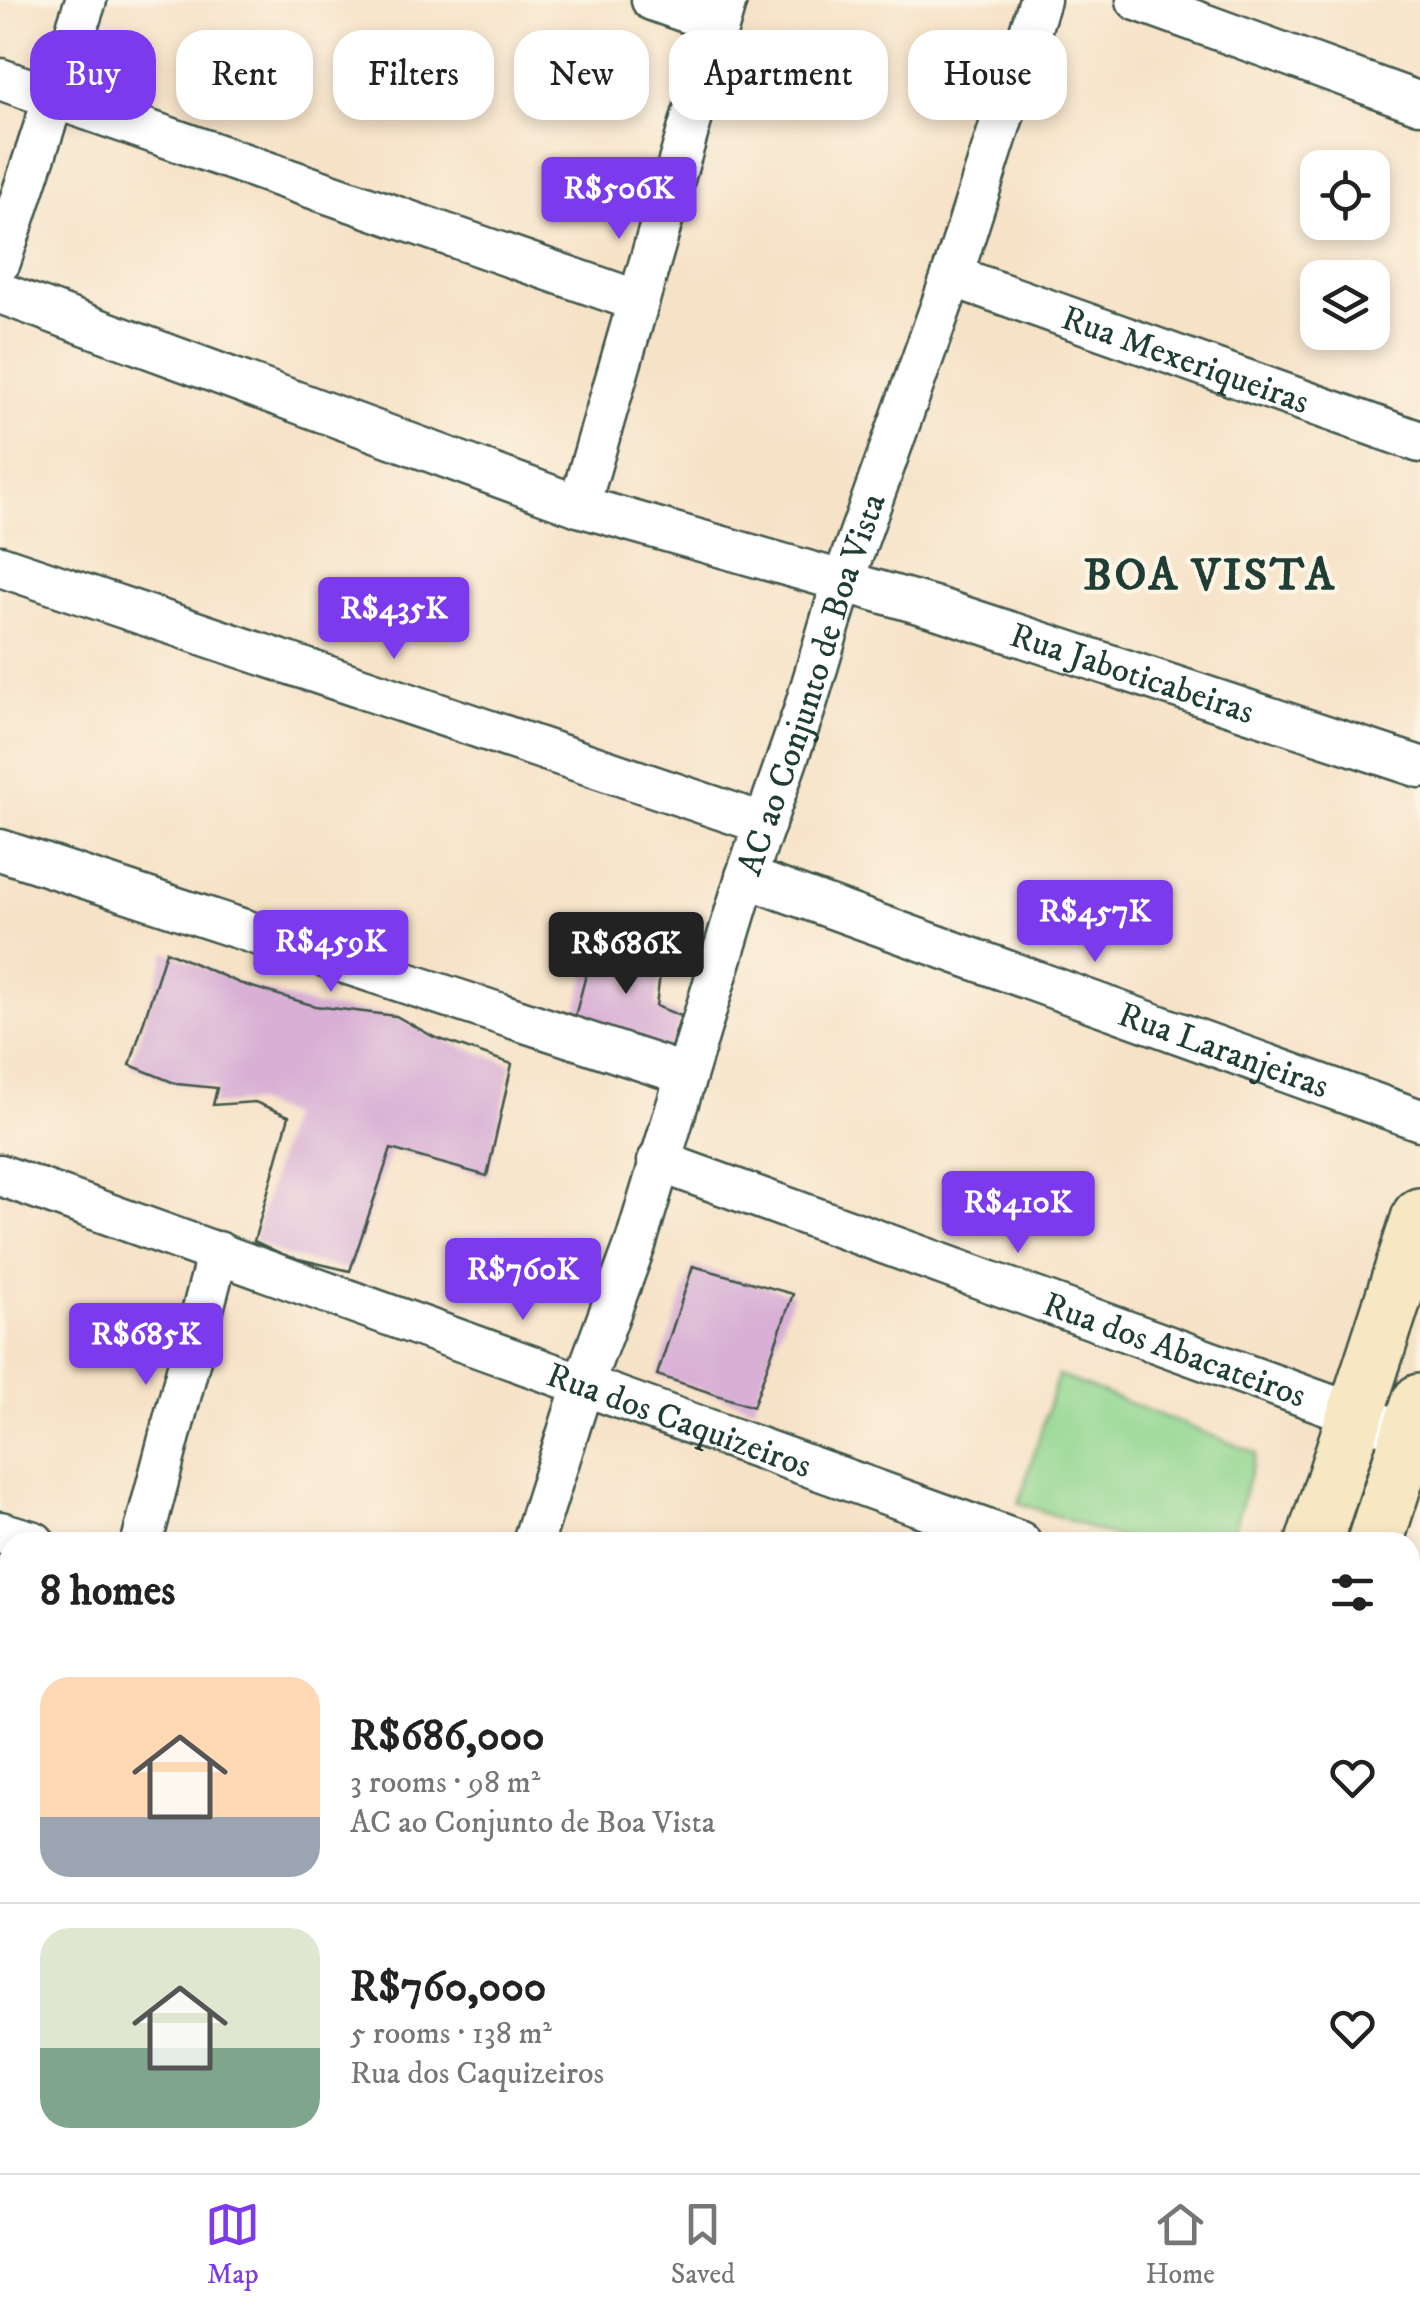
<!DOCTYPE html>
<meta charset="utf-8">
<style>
body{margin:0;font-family:"IM FELL DW Pica",serif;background:#f6f6f6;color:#222;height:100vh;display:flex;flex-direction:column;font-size:38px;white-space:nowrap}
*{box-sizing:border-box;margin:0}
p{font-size:32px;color:#767676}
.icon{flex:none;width:55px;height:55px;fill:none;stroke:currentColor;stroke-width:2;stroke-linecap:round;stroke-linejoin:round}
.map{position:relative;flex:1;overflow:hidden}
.drawer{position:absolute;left:0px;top:1532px;width:1420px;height:642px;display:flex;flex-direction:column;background:#fff;border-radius:30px 30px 0 0;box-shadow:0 5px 15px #0003}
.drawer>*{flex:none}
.banner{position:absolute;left:30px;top:30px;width:1360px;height:90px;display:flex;gap:20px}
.controls{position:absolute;left:1300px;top:150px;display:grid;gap:20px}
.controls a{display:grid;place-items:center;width:90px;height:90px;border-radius:20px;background:#fff;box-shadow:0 5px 15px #0003;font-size:50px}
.price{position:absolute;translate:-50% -85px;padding:0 22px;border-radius:10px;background:#7c3aed;color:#fff;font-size:32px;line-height:65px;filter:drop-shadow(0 2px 5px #0008)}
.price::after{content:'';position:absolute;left:50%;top:60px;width:30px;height:22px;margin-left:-15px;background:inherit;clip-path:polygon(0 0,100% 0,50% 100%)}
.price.current{background:#222;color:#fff}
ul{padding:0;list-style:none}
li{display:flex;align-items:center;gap:30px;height:250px;padding:0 40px}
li+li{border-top:2px solid #e0e0e0}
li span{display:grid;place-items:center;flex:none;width:280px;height:200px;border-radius:30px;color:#555}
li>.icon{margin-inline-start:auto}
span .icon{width:120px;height:120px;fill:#fffc;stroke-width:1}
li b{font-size:42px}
h2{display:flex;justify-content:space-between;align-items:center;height:120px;padding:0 40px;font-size:42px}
.chip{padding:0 35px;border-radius:30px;background:#fff;box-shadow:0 5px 15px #0003;font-size:35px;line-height:90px}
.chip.current{background:#7c3aed;color:#fff}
.menu{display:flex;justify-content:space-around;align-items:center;height:140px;border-top:2px solid #e0e0e0;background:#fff;font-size:28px;color:#767676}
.menu a{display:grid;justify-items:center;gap:5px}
.menu .current{color:#7c3aed}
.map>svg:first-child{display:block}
</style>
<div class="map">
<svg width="1420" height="2173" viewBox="0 0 1420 2173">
<rect width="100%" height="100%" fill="#fcf5e5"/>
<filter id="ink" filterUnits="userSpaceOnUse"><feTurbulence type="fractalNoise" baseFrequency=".01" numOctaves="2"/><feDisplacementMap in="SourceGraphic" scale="20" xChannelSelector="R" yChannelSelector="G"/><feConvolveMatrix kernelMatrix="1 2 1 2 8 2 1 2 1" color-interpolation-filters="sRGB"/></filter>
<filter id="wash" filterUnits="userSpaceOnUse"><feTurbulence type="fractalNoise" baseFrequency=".0048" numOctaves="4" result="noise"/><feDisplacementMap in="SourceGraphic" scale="40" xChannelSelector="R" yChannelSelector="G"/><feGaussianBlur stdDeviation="2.25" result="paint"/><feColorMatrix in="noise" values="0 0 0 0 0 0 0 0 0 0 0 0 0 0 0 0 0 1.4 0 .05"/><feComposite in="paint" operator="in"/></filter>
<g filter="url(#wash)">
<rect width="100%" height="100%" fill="#f6e2c7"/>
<path fill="#91d690" stroke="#588a62" stroke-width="2.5" d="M1058 1375 1256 1453 1230 1542H1130L1019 1503Z"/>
<g id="blocks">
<path fill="#d8b0d5" d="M597 933 663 951 656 1006 681 1016 668 1057 572 1028Z
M166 951 239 983 315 1006 396 1016 434 1037 512 1064 487 1176 391 1149 350 1271 286 1256 254 1241 289 1116 255 1102 213 1105 217 1088 177 1084 130 1065Z
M693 1266 793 1294 753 1407 657 1375Z"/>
</g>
</g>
<g filter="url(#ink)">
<use href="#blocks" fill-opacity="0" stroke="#3f564a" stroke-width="2.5"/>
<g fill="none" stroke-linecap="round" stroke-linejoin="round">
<g stroke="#3f564a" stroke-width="45">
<g id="street">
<path d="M652 0 717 23"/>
<path d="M1137 0 1420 103"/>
<path d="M0 79 638 301"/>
<path d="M0 262 86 0"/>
<path id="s1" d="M952 276 1420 442"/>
<path id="s2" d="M0 293 579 506 933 607 1420 767"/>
<path d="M579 506 726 0"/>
<path d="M0 566 765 824"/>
<path d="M0 850 684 1074"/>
<path id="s3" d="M746 877 1420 1120"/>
<path id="s4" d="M658 1161 1420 1438"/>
<path id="s5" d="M0 1175 1020 1542"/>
<path d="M0 1532 34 1542"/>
<path d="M142 1542 218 1252"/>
<path id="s6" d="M533 1542 584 1382 635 1245 746 877 804 711 842 584 952 276 1040 0"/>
<path d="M1410 1682 1420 1685"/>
<path d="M0 1876 10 1879"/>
<path d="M1410 2032 1420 2035"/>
<path d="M815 2165 836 2173"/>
<path d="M326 2173 329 2165"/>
</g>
</g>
<g stroke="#3f564a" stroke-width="60">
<path id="secondary" d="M1314 1542 1420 1216
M1375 1542 1420 1402
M1113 2173 1116 2165
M1172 2173 1174 2165"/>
</g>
<use href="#street" stroke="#fff" stroke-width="40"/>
<use href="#secondary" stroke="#f7e8c3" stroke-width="55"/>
</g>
</g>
<g text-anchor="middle" stroke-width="8" stroke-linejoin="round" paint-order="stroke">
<g font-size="35" fill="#1f3d34" stroke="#fcf5e5">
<text dy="12" stroke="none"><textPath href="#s1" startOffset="248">Rua Mexeriqueiras</textPath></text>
<text dy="12" stroke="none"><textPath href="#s2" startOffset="1195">Rua Jaboticabeiras</textPath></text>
<text dy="12" stroke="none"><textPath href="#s6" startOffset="902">AC ao Conjunto de Boa Vista</textPath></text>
<text dy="12" stroke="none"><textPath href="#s3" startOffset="508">Rua Laranjeiras</textPath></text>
<text dy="12" stroke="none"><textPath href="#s4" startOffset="550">Rua dos Abacateiros</textPath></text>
<text dy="12" stroke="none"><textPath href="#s5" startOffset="722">Rua dos Caquizeiros</textPath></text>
</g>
<g font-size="45" font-weight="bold" letter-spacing="2.5" fill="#1f3d34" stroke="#fcf5e5">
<text x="1210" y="589">BOA VISTA</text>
</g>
</g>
</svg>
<div class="controls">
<a><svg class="icon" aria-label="locate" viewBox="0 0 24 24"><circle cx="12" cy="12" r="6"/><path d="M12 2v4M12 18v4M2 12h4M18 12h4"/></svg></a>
<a><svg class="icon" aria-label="layers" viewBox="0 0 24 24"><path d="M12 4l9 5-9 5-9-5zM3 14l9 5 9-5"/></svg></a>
</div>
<b class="price" style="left:619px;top:242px">R$506K</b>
<b class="price" style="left:394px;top:662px">R$435K</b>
<b class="price" style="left:1095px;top:965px">R$457K</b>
<b class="price" style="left:331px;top:995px">R$459K</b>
<b class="price current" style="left:626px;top:997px">R$686K</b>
<b class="price" style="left:1018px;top:1256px">R$410K</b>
<b class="price" style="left:523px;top:1323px">R$760K</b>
<b class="price" style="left:146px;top:1388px">R$685K</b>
<div class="banner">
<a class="chip current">Buy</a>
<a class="chip">Rent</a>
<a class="chip">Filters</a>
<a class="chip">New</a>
<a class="chip">Apartment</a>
<a class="chip">House</a>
</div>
<section class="drawer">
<h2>8 homes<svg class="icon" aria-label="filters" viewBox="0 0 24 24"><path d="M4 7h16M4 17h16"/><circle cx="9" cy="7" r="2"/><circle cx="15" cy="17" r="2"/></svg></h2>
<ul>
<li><span style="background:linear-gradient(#ffd9b3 70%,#9aa5b1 0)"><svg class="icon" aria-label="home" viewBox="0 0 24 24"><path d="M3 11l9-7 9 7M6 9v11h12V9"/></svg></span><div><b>R$686,000</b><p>3 rooms · 98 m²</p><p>AC ao Conjunto de Boa Vista</p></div><svg class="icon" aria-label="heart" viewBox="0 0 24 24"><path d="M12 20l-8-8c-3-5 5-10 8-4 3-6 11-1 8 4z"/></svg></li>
<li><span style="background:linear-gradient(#dfe7d0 60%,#7fa58c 0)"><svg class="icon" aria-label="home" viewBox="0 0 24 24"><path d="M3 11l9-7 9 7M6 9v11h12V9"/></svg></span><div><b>R$760,000</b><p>5 rooms · 138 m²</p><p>Rua dos Caquizeiros</p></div><svg class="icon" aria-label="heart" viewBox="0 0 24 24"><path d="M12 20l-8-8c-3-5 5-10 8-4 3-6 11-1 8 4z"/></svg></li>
</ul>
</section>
</div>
<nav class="menu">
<a class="current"><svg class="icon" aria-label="map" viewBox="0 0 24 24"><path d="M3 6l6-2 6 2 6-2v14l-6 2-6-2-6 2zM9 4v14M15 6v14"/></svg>Map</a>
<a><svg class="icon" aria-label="saved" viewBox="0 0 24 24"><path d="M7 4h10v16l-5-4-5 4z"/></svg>Saved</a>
<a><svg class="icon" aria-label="home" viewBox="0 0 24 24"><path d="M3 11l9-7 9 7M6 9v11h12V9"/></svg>Home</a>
</nav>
